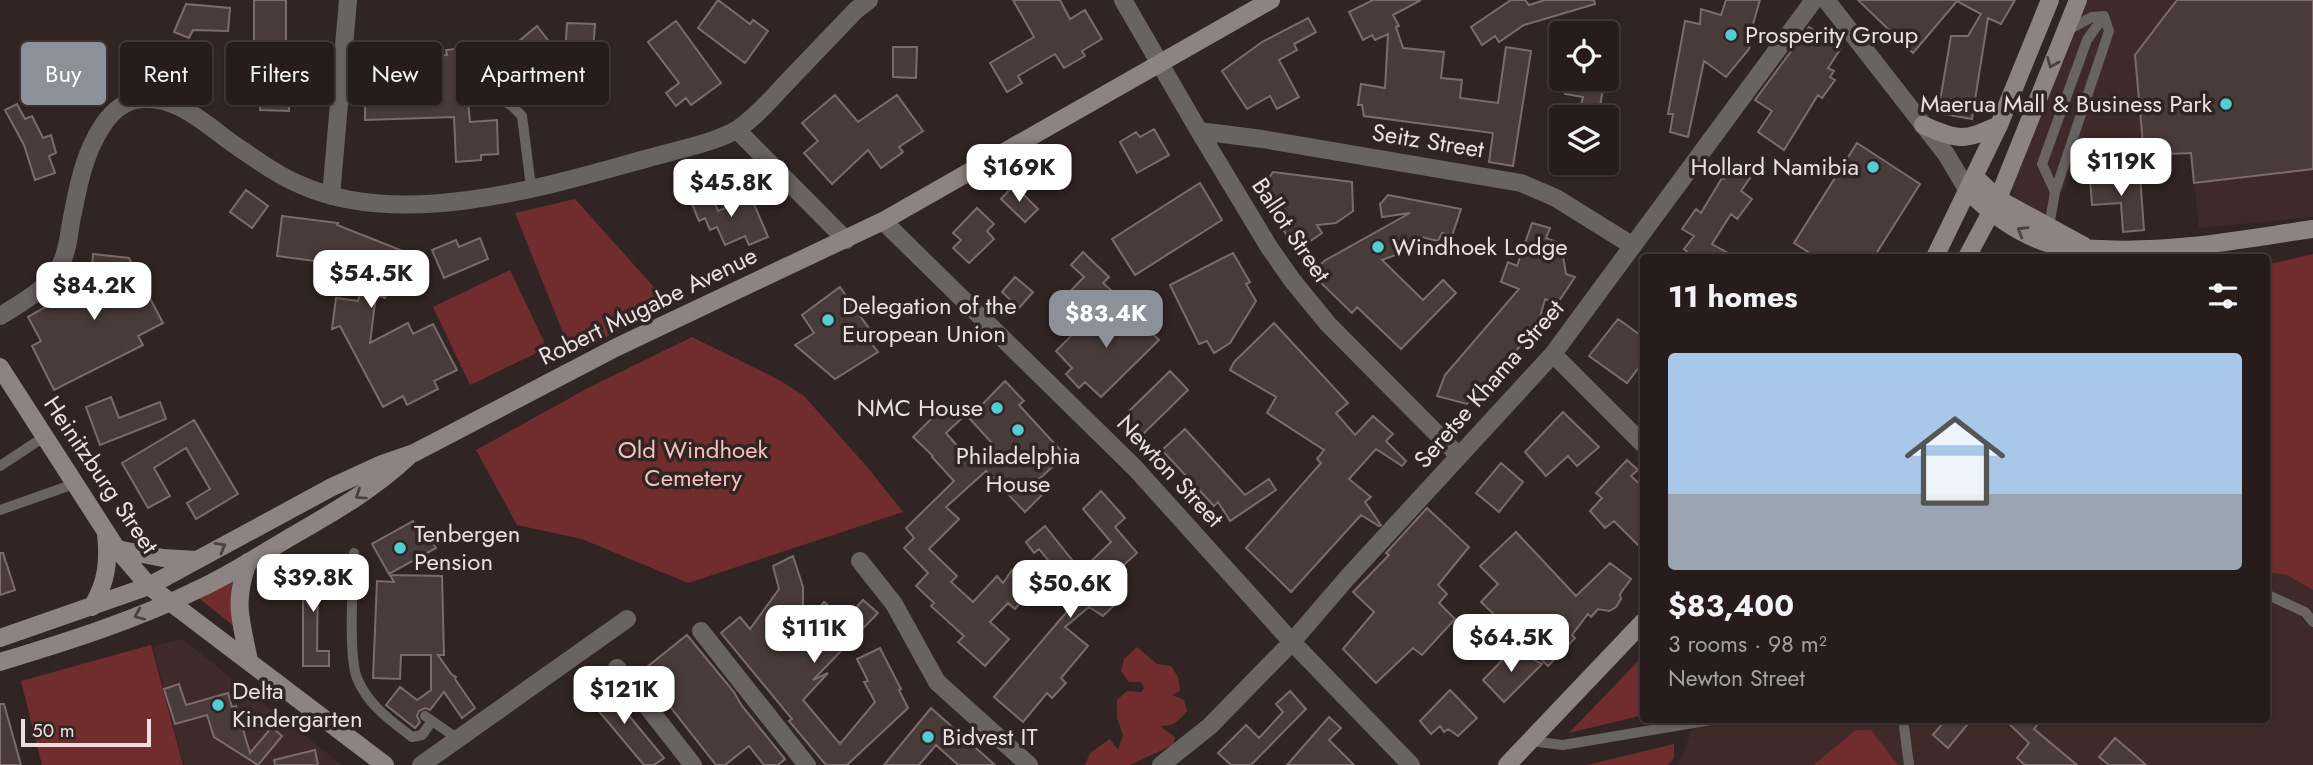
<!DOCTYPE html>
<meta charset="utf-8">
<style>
body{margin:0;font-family:Jost,sans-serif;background:#2d2524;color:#f1f3f6;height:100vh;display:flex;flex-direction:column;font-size:26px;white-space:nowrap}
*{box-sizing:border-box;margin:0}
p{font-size:23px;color:#a3a1a3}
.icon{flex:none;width:38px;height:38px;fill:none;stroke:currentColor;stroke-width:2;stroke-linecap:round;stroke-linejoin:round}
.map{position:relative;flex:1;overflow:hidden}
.side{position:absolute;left:1640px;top:254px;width:630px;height:469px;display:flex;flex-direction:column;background:#251c1b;border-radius:7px;box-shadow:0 2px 5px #0004,0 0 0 2px #423a3a}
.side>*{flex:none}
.hud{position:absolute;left:21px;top:42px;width:665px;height:63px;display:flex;gap:14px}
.tools{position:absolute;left:1549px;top:21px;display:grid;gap:14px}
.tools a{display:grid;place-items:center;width:70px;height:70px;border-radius:7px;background:#251c1b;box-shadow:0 2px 5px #0004,0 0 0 2px #423a3a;font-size:35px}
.scale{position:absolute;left:21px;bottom:18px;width:130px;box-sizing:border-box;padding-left:7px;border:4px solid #e9e0df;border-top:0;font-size:19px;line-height:24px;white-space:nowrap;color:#e9e0df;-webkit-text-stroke:5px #312524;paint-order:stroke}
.price{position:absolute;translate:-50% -60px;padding:0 16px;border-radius:14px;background:#fff;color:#222;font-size:23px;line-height:46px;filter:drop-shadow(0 2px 4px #0008)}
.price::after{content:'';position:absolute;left:50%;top:42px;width:21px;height:16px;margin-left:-10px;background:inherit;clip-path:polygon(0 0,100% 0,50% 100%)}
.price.selected{background:#8c9099;color:#fff}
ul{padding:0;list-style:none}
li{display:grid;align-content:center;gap:14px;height:371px;padding:0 28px}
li+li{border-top:2px solid #423a3a}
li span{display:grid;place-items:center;height:217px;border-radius:7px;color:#555}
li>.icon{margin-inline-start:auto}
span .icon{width:126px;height:126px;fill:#fffc;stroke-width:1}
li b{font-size:30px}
h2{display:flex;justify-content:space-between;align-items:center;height:84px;padding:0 28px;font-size:30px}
.tag{padding:0 24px;border-radius:7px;background:#251c1b;box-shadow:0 2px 5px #0004,0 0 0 2px #423a3a;font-size:24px;line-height:63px}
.tag.selected{background:#8c9099;color:#fff}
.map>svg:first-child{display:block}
</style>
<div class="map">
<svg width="2313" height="765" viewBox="0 0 2313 765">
<rect width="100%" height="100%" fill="#312524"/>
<path fill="#3e2a29" d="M2087 0H2313V217L2199 228 2191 153 2167 152 2075 163 2051 219 2016 202 2012 187 2018 169Z
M2266 572 2287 575 2313 590V765H1676L1682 758 1695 719H2266Z
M182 639 342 765H184L153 646Z"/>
<path fill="#712d2d" d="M575 199 670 305 572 355 515 213Z
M2313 254V590L2287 575 2266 572V265Z
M510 270 547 348 470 385 433 307Z
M692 337 781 381 804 396 868 468 903 512 688 583 582 539 517 525 476 450 588 388Z
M232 580V607L236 628 199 598Z
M151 645 183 765H42L21 681Z
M1137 647 1157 664 1171 666 1178 677 1180 691 1172 695 1184 700 1187 711C1179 721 1173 727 1160 726L1175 737 1173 745 1130 765H1085L1090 753 1110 739 1118 750 1123 735 1117 718V700L1127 691 1141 692 1144 688 1141 682H1129L1121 671 1124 659Z
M1643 656V715L1569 733Z
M1856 730H1871L1898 765H1813Z
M1674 744V758L1668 765H1587Z"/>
<path fill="#493b3a" stroke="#7b6c6b" stroke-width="2" d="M254 0H286V75H289V111L260 110V57L248 56 249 41H254Z
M718 0 750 24 753 20 768 31 745 63 698 28Z
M1013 0H1060L1070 19 1085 10 1102 39 1082 51 1085 56 1064 68 1055 54 1018 76 1022 83 1007 92 990 63 1034 37Z
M1373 0H1421L1393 15 1399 26 1396 27 1403 48 1444 52 1441 78 1462 80 1460 98 1498 103 1506 47 1531 51 1513 166 1489 162 1493 133 1364 116 1362 105H1358L1361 84 1385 88 1388 34 1375 40 1372 35 1363 40 1349 12Z
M1511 0H1525L1529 5 1545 0H1594L1595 4 1524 25 1499 42 1495 36 1482 45 1471 27Z
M1726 0H1760L1749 38 1751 41 1749 49 1726 77 1704 61 1688 137 1670 132 1673 114H1668L1685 21 1700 24 1701 9 1721 15Z
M1858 0H2015L2001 24 1988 18 1972 119 1938 113 1951 36H1968L1981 14 1957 1 1913 53Z
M2177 0H2313V169L2194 183 2191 153 2144 155 2135 55Z
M186 4 230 8 228 31 193 30 189 38 174 32Z
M1308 18 1316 32 1294 44 1297 50 1279 60 1299 97 1277 109 1270 96 1247 109 1222 71 1262 42Z
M676 21 721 83 691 105 686 98 676 106 666 93 679 83 648 42Z
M567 23 595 24 593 52 579 51V57L565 56Z
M537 26 555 49 536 65 518 42Z
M1809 27 1841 48 1828 68 1834 71 1830 77 1835 80 1822 98 1818 95 1784 150 1758 132 1772 111 1755 100Z
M893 47H917L916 78 893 77Z
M463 48 470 122 497 120 498 154 481 155V160L456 162 454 117 365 120V94L411 93 409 57 447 55 446 50Z
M1567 79H1589V81L1604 84 1598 117H1578L1583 97 1565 94Z
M835 95 858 122 897 95 923 131 899 147 903 152 881 168 868 150 832 184 804 153 818 141 802 123Z
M17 104 25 119 32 116 43 138 51 135 56 153 49 156 55 173 35 180 24 145 5 110Z
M1154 129 1169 155 1137 173 1120 142 1136 132 1140 137Z
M1857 143 1920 184 1874 257H1816L1794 243Z
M1733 167 1750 178 1741 191 1752 199 1737 219 1731 214 1712 244 1735 257H1693L1684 249 1694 236 1682 229 1696 209 1701 213 1722 178 1724 179Z
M1273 172 1352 182 1353 211 1336 223 1317 225 1322 233 1296 251 1260 191Z
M2140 175 2144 230 2123 232 2121 203 2092 205 2090 179Z
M1200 183 1222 220 1135 275 1112 239Z
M1014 185 1038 209 1025 222 1001 199Z
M246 190 268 206 252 228 230 212Z
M710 191 718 211 751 197 768 237 749 245 745 236 725 245 717 227 710 230 705 218 699 221 690 199Z
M1388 195 1461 209 1452 236 1442 233 1438 241 1418 236 1401 253 1382 260 1423 300 1443 280 1456 293 1401 349 1357 307 1352 313 1312 274 1324 261 1410 213 1382 217 1380 204Z
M977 208 994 224 987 231 994 239 969 263 953 248 961 240 953 233Z
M282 216 338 223 337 225 403 251 385 298 376 295 370 343 408 323 413 334 433 324 457 370 434 381 438 389 407 405 403 396 383 407 340 326 332 329 336 298 358 301 366 279 343 270 345 265 277 256Z
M1532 223 1550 228 1546 238 1561 244 1566 274 1575 277 1557 304 1545 299 1537 328 1467 404 1437 396 1445 375 1519 289 1501 282 1508 262 1517 266Z
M480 238 488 259 444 278 432 250 456 240 459 247Z
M1083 252 1109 277 1103 283 1111 290 1075 313 1061 301 1084 277 1071 265Z
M1233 253 1250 282 1246 284 1256 301 1230 343 1214 353 1207 341 1199 344 1170 285Z
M93 254 129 258 163 323 138 336 143 345 54 390 32 346 41 341 28 317 91 281Z
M1015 277 1033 292 1019 308 1002 292Z
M840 287 870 330 868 332 873 340 871 343 878 352 835 379 795 345 814 333 802 315Z
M1123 307H1127L1159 340 1101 397 1085 382 1079 388 1066 374 1072 368 1056 351 1079 328Z
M1618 319 1643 337V362L1627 383 1589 356Z
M1274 323 1348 403 1336 413 1355 435 1373 416 1393 434 1386 441 1406 461 1402 466 1376 449 1349 479 1371 497 1365 502 1381 525 1379 526 1361 515 1291 592 1246 548 1321 463 1317 459 1324 450 1267 413 1276 397 1230 370 1234 362Z
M1170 371 1188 390 1141 436 1123 417Z
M1005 381 1024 401 1019 405 1065 455 1034 484 1042 495 1025 512 986 471 946 507 959 519 929 549 957 576 951 582 973 602 997 576 1003 583 1012 570 1027 585 1020 593 1025 597 1015 609 1008 603 990 622 1009 639 985 666 958 642 964 636 931 606 934 603 916 586 928 573 904 548 914 538 906 528 954 481 932 457 933 456 913 437 945 405 961 419 946 433 972 463 992 443 969 418Z
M111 397 119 418 160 402 166 419 100 445 86 407Z
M1563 412 1599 447 1577 466 1568 456 1546 476 1525 452Z
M194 420 238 494 196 519 187 503 210 489 186 448 154 468 170 496 148 508 122 463Z
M1185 429 1245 495 1269 479 1276 490 1230 521 1218 502 1214 506 1162 450Z
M1627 460 1638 470 1631 476 1643 487V550L1614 521 1605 528 1590 511 1602 498 1596 493Z
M1501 463 1523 482 1499 512 1476 493Z
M1101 491 1125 518 1115 527 1137 553 1106 581 1122 598 1103 616 1089 607 1065 627 1088 646 1061 678 1066 683 1052 698 1047 693 1023 722 994 697 1093 581 1081 571 1111 542 1083 509Z
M1427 508 1469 547 1438 585 1447 594 1439 603 1455 619 1422 655 1413 648 1376 683 1343 649 1374 612 1353 592 1389 555 1386 553Z
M413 521 421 535 427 532 436 548 389 574 372 544Z
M1045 526 1076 565 1063 579 1039 549 1034 553 1026 542Z
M1516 532 1576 596 1610 563 1631 579 1620 594 1621 599 1616 607 1609 611 1598 609 1591 617 1588 614 1572 635 1575 638 1548 666 1481 602 1498 584 1480 566Z
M0 553H3L15 590 0 595Z
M793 556 803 587V629L824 602 845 620 863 600 878 613 813 680 828 673 803 700 840 744 875 702 864 682 868 681 857 659 880 648 901 689 899 690 908 708 847 765H826L789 721 792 719 721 633 740 617 750 629 779 589 773 566Z
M303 562H329V577H318L317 651H329V666H303Z
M390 575 442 576 444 655H438L452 675 456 677 455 679 475 708 462 718 444 692 430 710 425 708 419 711 417 716 420 722 415 728 386 705 400 687 417 700 431 690V655H401L400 679 373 678 377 581 394 582Z
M687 635 734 692 742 706 785 759 778 765H764L749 746 725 765H716L642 671Z
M1513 649 1542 664 1504 702 1483 680Z
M602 683 664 758 654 765H644L586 696Z
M179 684 186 705 228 693 232 707 236 706 250 753 272 727 282 736 258 765 214 737 207 715 175 724 164 689Z
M1450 690 1477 718 1458 736 1448 729 1444 732 1440 726 1431 734 1420 721Z
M1290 691 1306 709 1251 765H1231L1218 753 1246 725 1259 738 1283 712 1276 704Z
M0 704H4L21 765H0Z
M931 708 995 765H958L936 745 919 765H884Z
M1329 717 1341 728 1329 740 1354 765H1287Z
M1946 719H1972L1948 748 1933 735Z
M2004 719H2042L2034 729 2077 765H2025L2017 758 2029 743Z
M2115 738 2136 756 2146 765H2109L2099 757Z
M315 750 318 765H275L274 760Z"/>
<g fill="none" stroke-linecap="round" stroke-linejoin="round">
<path stroke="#696362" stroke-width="10" d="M477 47 489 92 512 106 522 116 531 187
M2055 192 2042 164 2087 40 2104 16
M2049 227 2055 192 2109 31 2104 16 2092 17 2066 31
M0 466 44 437
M0 510 74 484
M354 553C353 581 348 656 357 678 368 705 390 720 412 737L422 735 432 721
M2266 594 2305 612 2313 622
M425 716 458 739
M1903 719 1909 765
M1530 741 1563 745 1717 719"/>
<path stroke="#696362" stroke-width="18" d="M1123 0 1199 131 1269 247 1292 280 1328 324 1459 456
M1826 0 1946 154 1968 191
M737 130 846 240
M1199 131 1262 139 1521 183 1556 198 1633 246
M331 196 348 0
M883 221 1135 468 1292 642 1411 765
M0 316C23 302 48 289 61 264 67 252 69 236 71 222 78 188 83 155 103 125 111 113 122 103 136 100 174 93 204 123 232 143 254 158 277 175 301 185 401 230 545 187 645 159 672 151 715 143 738 129 757 116 773 97 789 80 811 57 834 33 856 10L869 0
M1553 354 1643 444
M860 561 894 604 937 682 1029 765
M701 631 807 765
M617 668 693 765
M421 765 627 619
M1161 765 1210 726 1292 642 1347 578 1553 354 1814 0"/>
<path stroke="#8e8383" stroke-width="18" d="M1923 125C1959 141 1964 141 1999 125
M1975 177 1998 199 2084 246
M1968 191C1992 215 2024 238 2058 246 2071 249 2087 248 2101 249 2172 253 2243 239 2313 229
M1935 257 1999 125 2050 0
M1967 257 1998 199 2078 0
M0 367 117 549 149 586 385 765
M117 549 163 558 196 560
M248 562C233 604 241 619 249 661
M92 607C107 582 109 561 106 533
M0 638 149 586 332 487 382 464 414 453 617 347 883 221 1271 0
M0 662C69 641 136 620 201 588 233 573 263 553 294 535 334 512 374 489 408 457
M1507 765 1643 622"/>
</g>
<defs><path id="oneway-chevron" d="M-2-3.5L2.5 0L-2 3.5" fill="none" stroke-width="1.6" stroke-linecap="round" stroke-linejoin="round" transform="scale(1.75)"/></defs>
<g stroke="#4d4140">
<use href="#oneway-chevron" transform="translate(2052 63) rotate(112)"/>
<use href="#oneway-chevron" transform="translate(2022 231) rotate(-149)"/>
<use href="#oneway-chevron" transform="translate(360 495) rotate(146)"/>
<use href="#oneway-chevron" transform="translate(221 547) rotate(-29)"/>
<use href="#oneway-chevron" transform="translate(139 615) rotate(157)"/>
</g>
<g fill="#52ccd5" stroke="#312524" stroke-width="2.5">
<circle cx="1731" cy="35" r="7"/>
<circle cx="2226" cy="104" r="7"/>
<circle cx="1873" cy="167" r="7"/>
<circle cx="1378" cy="247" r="7"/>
<circle cx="828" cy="320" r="7"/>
<circle cx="997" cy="408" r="7"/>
<circle cx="1018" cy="430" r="7"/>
<circle cx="400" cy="548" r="7"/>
<circle cx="218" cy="705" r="7"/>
<circle cx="928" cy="737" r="7"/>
</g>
<g text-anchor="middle" stroke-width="7" stroke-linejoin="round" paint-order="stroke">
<g font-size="24" fill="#e9e0df" stroke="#312524" text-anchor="start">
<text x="1745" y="43">Prosperity Group</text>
<text x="2212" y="112" text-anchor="end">Maerua Mall &amp; Business Park</text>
<text x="1859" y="175" text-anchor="end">Hollard Namibia</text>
<text x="1392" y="255">Windhoek Lodge</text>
<text x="842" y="314">Delegation of the<tspan x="842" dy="28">European Union</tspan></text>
<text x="983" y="416" text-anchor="end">NMC House</text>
<text x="1018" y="464" text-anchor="middle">Philadelphia<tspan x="1018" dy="28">House</tspan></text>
<text x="414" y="542">Tenbergen<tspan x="414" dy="28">Pension</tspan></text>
<text x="232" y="699">Delta<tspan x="232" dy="28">Kindergarten</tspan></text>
<text x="942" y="745">Bidvest IT</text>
</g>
<g font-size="24" fill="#e9e0df" stroke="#312524">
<text transform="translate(1428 141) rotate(9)" y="8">Seitz Street</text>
<text transform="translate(1291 230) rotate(56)" y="8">Ballot Street</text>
<text transform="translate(648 306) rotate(-26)" y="8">Robert Mugabe Avenue</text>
<text transform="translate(1489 384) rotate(-49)" y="8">Seretse Khama Street</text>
<text transform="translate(1170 471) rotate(47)" y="8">Newton Street</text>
<text transform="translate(101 475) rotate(56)" y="8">Heinitzburg Street</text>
</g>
<g font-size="24" fill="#f4c1be" stroke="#312524">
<text x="693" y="458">Old Windhoek<tspan x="693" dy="28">Cemetery</tspan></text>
</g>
</g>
</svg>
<div class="tools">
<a><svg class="icon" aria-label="locate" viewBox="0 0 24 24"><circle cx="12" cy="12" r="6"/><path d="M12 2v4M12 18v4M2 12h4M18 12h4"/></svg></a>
<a><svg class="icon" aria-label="layers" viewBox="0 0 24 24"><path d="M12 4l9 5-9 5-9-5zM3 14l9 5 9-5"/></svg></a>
</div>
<div class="scale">50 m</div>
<b class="price" style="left:2121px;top:198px">$119K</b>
<b class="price" style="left:1019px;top:204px">$169K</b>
<b class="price" style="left:731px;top:219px">$45.8K</b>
<b class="price" style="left:371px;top:310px">$54.5K</b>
<b class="price" style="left:94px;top:322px">$84.2K</b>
<b class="price selected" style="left:1106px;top:350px">$83.4K</b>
<b class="price" style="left:313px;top:614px">$39.8K</b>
<b class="price" style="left:1070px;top:620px">$50.6K</b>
<b class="price" style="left:814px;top:665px">$111K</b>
<b class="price" style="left:1511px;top:674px">$64.5K</b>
<b class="price" style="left:624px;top:726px">$121K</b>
<div class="hud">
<a class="tag selected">Buy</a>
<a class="tag">Rent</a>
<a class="tag">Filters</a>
<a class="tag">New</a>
<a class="tag">Apartment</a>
</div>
<section class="side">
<h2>11 homes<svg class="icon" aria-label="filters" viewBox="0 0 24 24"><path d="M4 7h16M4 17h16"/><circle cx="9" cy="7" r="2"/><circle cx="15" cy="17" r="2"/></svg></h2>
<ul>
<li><span style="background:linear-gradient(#a9c7e8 65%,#9aa5b1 0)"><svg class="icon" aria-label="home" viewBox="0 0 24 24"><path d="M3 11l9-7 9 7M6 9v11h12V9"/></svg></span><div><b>$83,400</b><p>3 rooms · 98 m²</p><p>Newton Street</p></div></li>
</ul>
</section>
</div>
